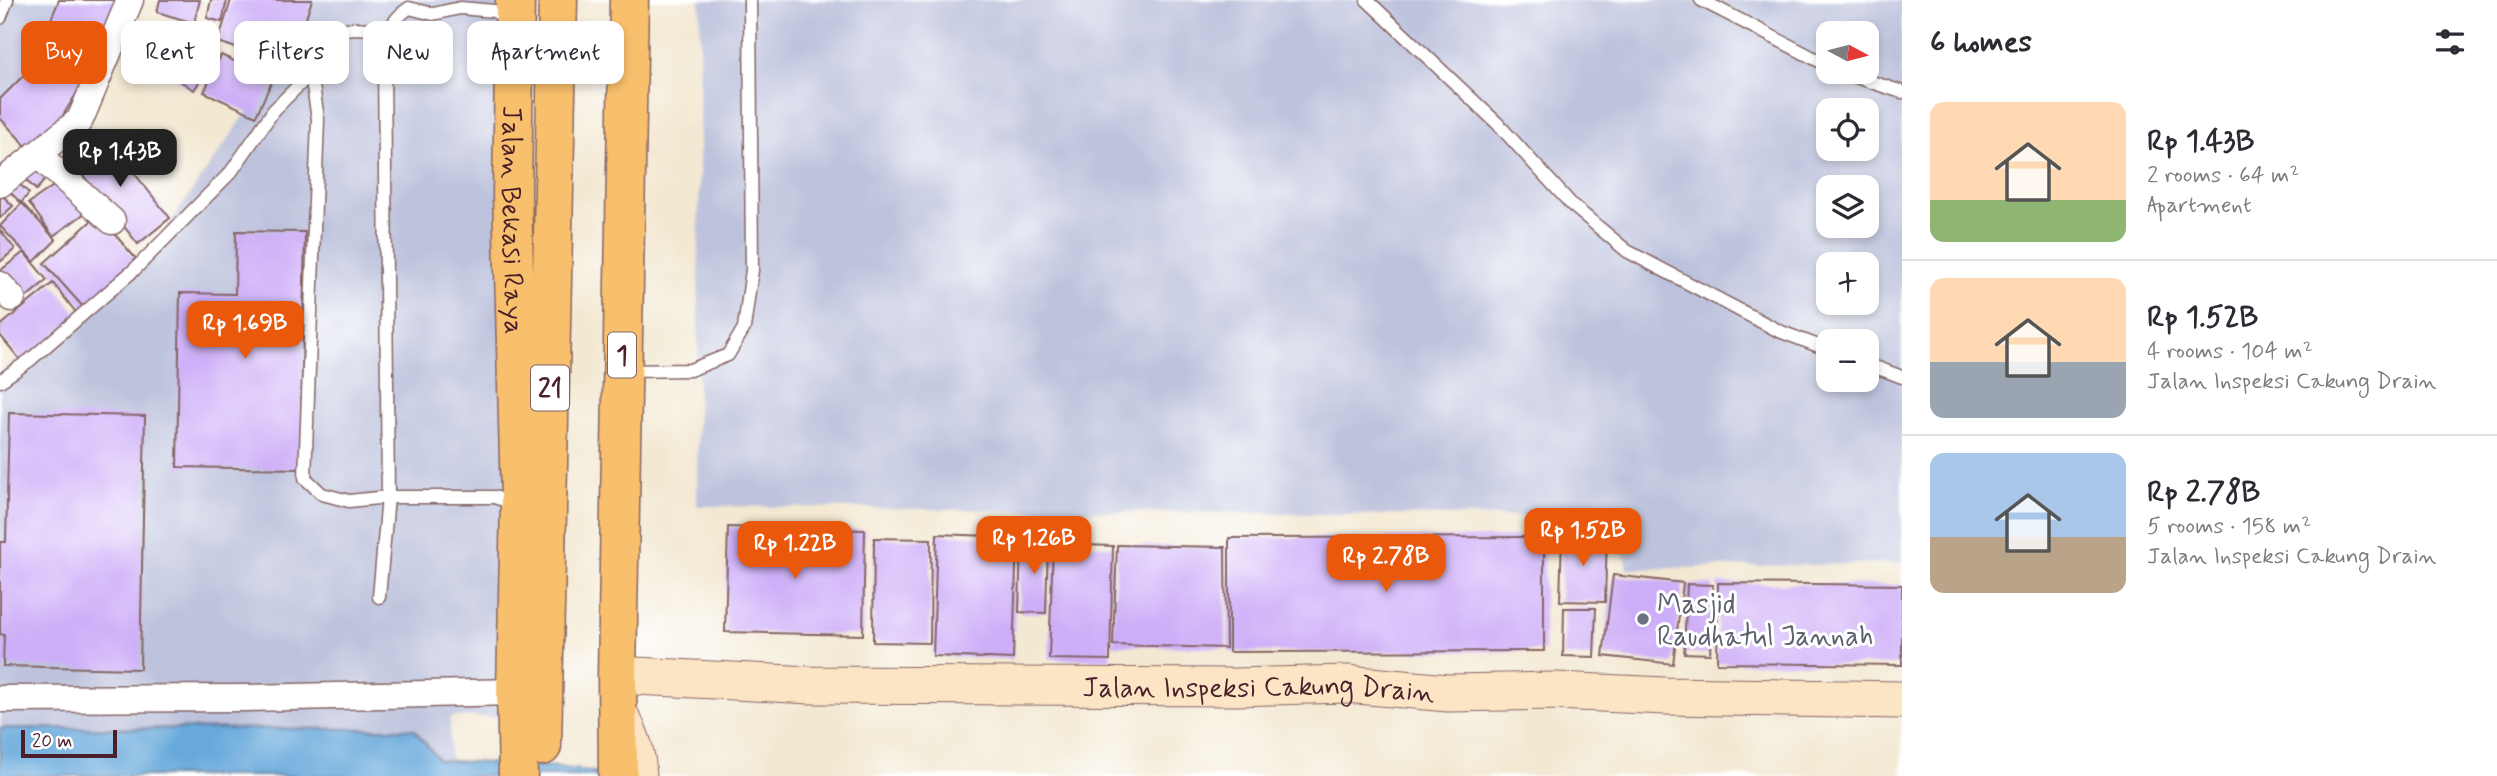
<!DOCTYPE html>
<meta charset="utf-8">
<style>
body{margin:0;font-family:Mynerve,sans-serif;background:#f2f2f3;color:#2b2b33;height:100vh;display:flex;flex-direction:column;font-size:26px;white-space:nowrap}
*{box-sizing:border-box;margin:0}
p{font-size:23px;color:#7c7c81}
.icon{flex:none;width:38px;height:38px;fill:none;stroke:currentColor;stroke-width:2;stroke-linecap:round;stroke-linejoin:round}
.map{position:relative;flex:1;overflow:hidden}
.panel{display:flex;flex-direction:column;background:#fff;width:595px}
.panel>*{flex:none}
.banner{position:absolute;left:21px;top:21px;width:665px;height:63px;display:flex;gap:14px}
.needle{width:46px;rotate:97deg}
.controls{position:absolute;left:1816px;top:21px;display:grid;gap:14px}
.controls a{display:grid;place-items:center;width:63px;height:63px;border-radius:14px;background:#fff;box-shadow:0 4px 10px #0003;font-size:35px}
.scale{position:absolute;left:21px;bottom:18px;width:96px;box-sizing:border-box;padding-left:7px;border:4px solid #4a1f2b;border-top:0;font-size:19px;line-height:24px;white-space:nowrap;color:#4a1f2b;-webkit-text-stroke:5px #fff;paint-order:stroke}
.price{position:absolute;translate:-50% -60px;padding:0 16px;border-radius:14px;background:#ea580c;color:#fff;font-size:23px;line-height:46px;filter:drop-shadow(0 2px 4px #0008)}
.price::after{content:'';position:absolute;left:50%;top:42px;width:21px;height:16px;margin-left:-10px;background:inherit;clip-path:polygon(0 0,100% 0,50% 100%)}
.price.current{background:#222;color:#fff}
ul{padding:0;list-style:none}
li{display:flex;align-items:center;gap:21px;height:175px;padding:0 28px}
li+li{border-top:2px solid #e1e1e2}
li span{display:grid;place-items:center;flex:none;width:196px;height:140px;border-radius:14px;color:#555}
li>.icon{margin-inline-start:auto}
span .icon{width:84px;height:84px;fill:#fffc;stroke-width:1}
li b{font-size:30px}
h2{display:flex;justify-content:space-between;align-items:center;height:84px;padding:0 28px;font-size:30px}
.tag{padding:0 24px;border-radius:14px;background:#fff;box-shadow:0 4px 10px #0003;font-size:24px;line-height:63px}
.tag.current{background:#ea580c;color:#fff}
main{display:flex;flex:1;min-height:0}
.map>svg:first-child{display:block}
</style>
<main>
<div class="map">
<svg width="1902" height="776" viewBox="0 0 1902 776">
<rect width="100%" height="100%" fill="#fff"/>
<filter id="ink" filterUnits="userSpaceOnUse"><feTurbulence type="fractalNoise" baseFrequency=".0143" numOctaves="2"/><feDisplacementMap in="SourceGraphic" scale="14" xChannelSelector="R" yChannelSelector="G"/><feConvolveMatrix kernelMatrix="1 2 1 2 8 2 1 2 1" color-interpolation-filters="sRGB"/></filter>
<filter id="wash" filterUnits="userSpaceOnUse"><feTurbulence type="fractalNoise" baseFrequency=".00686" numOctaves="4" result="noise"/><feDisplacementMap in="SourceGraphic" scale="28" xChannelSelector="R" yChannelSelector="G"/><feGaussianBlur stdDeviation="1.57" result="paint"/><feColorMatrix in="noise" values="0 0 0 0 0 0 0 0 0 0 0 0 0 0 0 0 0 1.4 0 .05"/><feComposite in="paint" operator="in"/></filter>
<g filter="url(#wash)">
<rect width="100%" height="100%" fill="#f3e8d1"/>
<path fill="#bec3dd" fill-rule="evenodd" d="M0 0H62L48 43 0 120Z
M302 0H515L504 717H450V776H0V373L151 250 288 53Z
M700 0H1902V563L1627 569 1616 518 697 506ZM1829 33H1867V72H1829ZM1829 110H1867V149H1829ZM1829 187H1867V226H1829ZM1829 264H1867V303H1829ZM1829 341H1867V380H1829Z"/>
<path fill="#67a9db" stroke="#586483" stroke-width="2" d="M0 728 414 729 439 760 558 767 625 776H0Z"/>
<g id="blocks">
<path fill="#cdaef8" d="M59 0H116L83 83 62 117 28 148 0 118V99L23 76 33 63Z
M160 0H200L194 23 157 12Z
M211 0H227L222 22 207 18Z
M231 0H312L290 66 218 42Z
M176 26 191 33 183 51 168 44Z
M149 36 167 50 156 64 139 49Z
M175 53 205 73 194 90 164 71Z
M221 55 273 79 256 116 204 92Z
M103 134 170 218 138 244 71 160Z
M34 161 52 172 36 190 21 175Z
M15 180 29 193 21 203 5 187Z
M62 180 85 213 53 236 29 203Z
M0 193 13 206 0 218Z
M22 203 56 240 34 262 0 226Z
M98 215 137 260 84 308 44 263Z
M0 230 15 249 0 262Z
M236 231 305 232 300 469 177 467 180 293 235 294Z
M24 252 47 280 24 299 0 271Z
M53 283 78 315 21 361 0 335V326Z
M9 413 145 416 140 669 3 666 4 635 0 634V542H6Z
M728 527 865 530 863 635 725 632Z
M1562 533 1607 534 1605 602 1560 601Z
M937 534 1017 537 1013 659 933 656Z
M1544 537V651L1229 652V538Z
M874 538 931 539 930 643 873 642Z
M1021 539 1048 540 1046 613 1019 612Z
M1053 544 1113 546 1110 660 1049 659Z
M1117 545 1225 547 1226 648 1113 645Z
M1613 575 1683 583 1673 664 1603 656Z
M1718 583 1902 585V665L1717 663Z
M1687 584 1713 585 1710 654 1684 653Z
M1564 608H1596L1594 657 1563 656Z"/>
</g>
</g>
<g filter="url(#ink)">
<use href="#blocks" fill-opacity="0" stroke="#856565" stroke-width="2"/>
<g fill="none" stroke-linecap="round" stroke-linejoin="round">
<g stroke="#856565" stroke-width="15">
<path id="lane" d="M1367 0 1497 123 1572 205 1627 251 1779 331 1829 350
M1701 0 1829 66
M0 18 7 0
M1841 72 1902 92
M311 73 318 119 305 478 322 494 349 501 388 497H494L507 501 516 500
M1867 364 1902 377
M626 371 690 370 728 355 744 328 752 270 750 0
M0 381 30 360 135 269 231 172 274 110 311 73 325 45 339 30 354 28 371 29 387 34
M379 597 388 497 384 61C386 38 388 22 409 8L433 14 460 8 494 11 510 21"/>
</g>
<g stroke="#856565" stroke-width="29">
<path id="street" d="M37 154 112 221
M0 184 80 120 130 0
M0 285 12 298
M0 699 247 698 516 692"/>
</g>
<g stroke="#856565" stroke-width="39">
<g id="secondary">
<path id="s1" d="M617 675 810 685 1236 687 1347 684 1448 693 1556 691 1666 696 1902 700"/>
<path d="M619 714C631 735 637 752 638 776"/>
</g>
</g>
<g stroke="#856565" stroke-width="41">
<g id="highway">
<path id="s2" d="M515 0 512 193 520 499 516 692 518 776"/>
<path d="M542 746 558 0"/>
<path d="M618 776 617 675 629 0"/>
</g>
</g>
<use href="#lane" stroke="#fff" stroke-width="12"/>
<use href="#street" stroke="#fff" stroke-width="26"/>
<use href="#secondary" stroke="#fce5c4" stroke-width="37"/>
<use href="#highway" stroke="#f8bf6c" stroke-width="38"/>
</g>
</g>
<circle fill="#6b7280" stroke="#fff" stroke-width="2.5" cx="1643" cy="619" r="7"/>
<g text-anchor="middle" stroke-width="6" stroke-linejoin="round" paint-order="stroke">
<g fill="#fff" stroke="#80626b" stroke-width="2">
<rect x="608" y="332.5" width="28" height="45" rx="5"/>
<rect x="531" y="365.5" width="38" height="45" rx="5"/>
</g>
<g font-size="26" font-weight="bold" fill="#4a1f2b">
<text x="622" y="364">1</text>
<text x="550" y="397">21</text>
</g>
<g font-size="28" fill="#4a1f2b" stroke="#fff">
<text dy="10" stroke="none"><textPath href="#s2" startOffset="220">Jalan Bekasi Raya</textPath></text>
<text dy="10" stroke="none"><textPath href="#s1" startOffset="642">Jalan Inspeksi Cakung Drain</textPath></text>
</g>
<g font-size="28" fill="#5b616d" stroke="#fff" text-anchor="start">
<text x="1657" y="613">Masjid<tspan x="1657" dy="32">Raudhatul Jannah</tspan></text>
</g>
</g>
</svg>
<div class="controls">
<a><svg class="needle" viewBox="-14 -14 28 28"><path d="M0-13l5 13h-10z" fill="#e53935"/><path d="M0 13l5-13h-10z" fill="#7c7c81"/></svg></a>
<a><svg class="icon" aria-label="locate" viewBox="0 0 24 24"><circle cx="12" cy="12" r="6"/><path d="M12 2v4M12 18v4M2 12h4M18 12h4"/></svg></a>
<a><svg class="icon" aria-label="layers" viewBox="0 0 24 24"><path d="M12 4l9 5-9 5-9-5zM3 14l9 5 9-5"/></svg></a>
<a>+</a>
<a>−</a>
</div>
<div class="scale">20 m</div>
<b class="price current" style="left:120px;top:189px">Rp 1.43B</b>
<b class="price" style="left:245px;top:361px">Rp 1.69B</b>
<b class="price" style="left:1583px;top:568px">Rp 1.52B</b>
<b class="price" style="left:1034px;top:576px">Rp 1.26B</b>
<b class="price" style="left:795px;top:581px">Rp 1.22B</b>
<b class="price" style="left:1386px;top:594px">Rp 2.78B</b>
<div class="banner">
<a class="tag current">Buy</a>
<a class="tag">Rent</a>
<a class="tag">Filters</a>
<a class="tag">New</a>
<a class="tag">Apartment</a>
</div>
</div>
<section class="panel">
<h2>6 homes<svg class="icon" aria-label="filters" viewBox="0 0 24 24"><path d="M4 7h16M4 17h16"/><circle cx="9" cy="7" r="2"/><circle cx="15" cy="17" r="2"/></svg></h2>
<ul>
<li><span style="background:linear-gradient(#ffd9b3 70%,#8fb573 0)"><svg class="icon" aria-label="home" viewBox="0 0 24 24"><path d="M3 11l9-7 9 7M6 9v11h12V9"/></svg></span><div><b>Rp 1.43B</b><p>2 rooms · 64 m²</p><p>Apartment</p></div></li>
<li><span style="background:linear-gradient(#ffd9b3 60%,#9aa5b1 0)"><svg class="icon" aria-label="home" viewBox="0 0 24 24"><path d="M3 11l9-7 9 7M6 9v11h12V9"/></svg></span><div><b>Rp 1.52B</b><p>4 rooms · 104 m²</p><p>Jalan Inspeksi Cakung Drain</p></div></li>
<li><span style="background:linear-gradient(#a9c7e8 60%,#b9a48a 0)"><svg class="icon" aria-label="home" viewBox="0 0 24 24"><path d="M3 11l9-7 9 7M6 9v11h12V9"/></svg></span><div><b>Rp 2.78B</b><p>5 rooms · 158 m²</p><p>Jalan Inspeksi Cakung Drain</p></div></li>
</ul>
</section>
</main>
